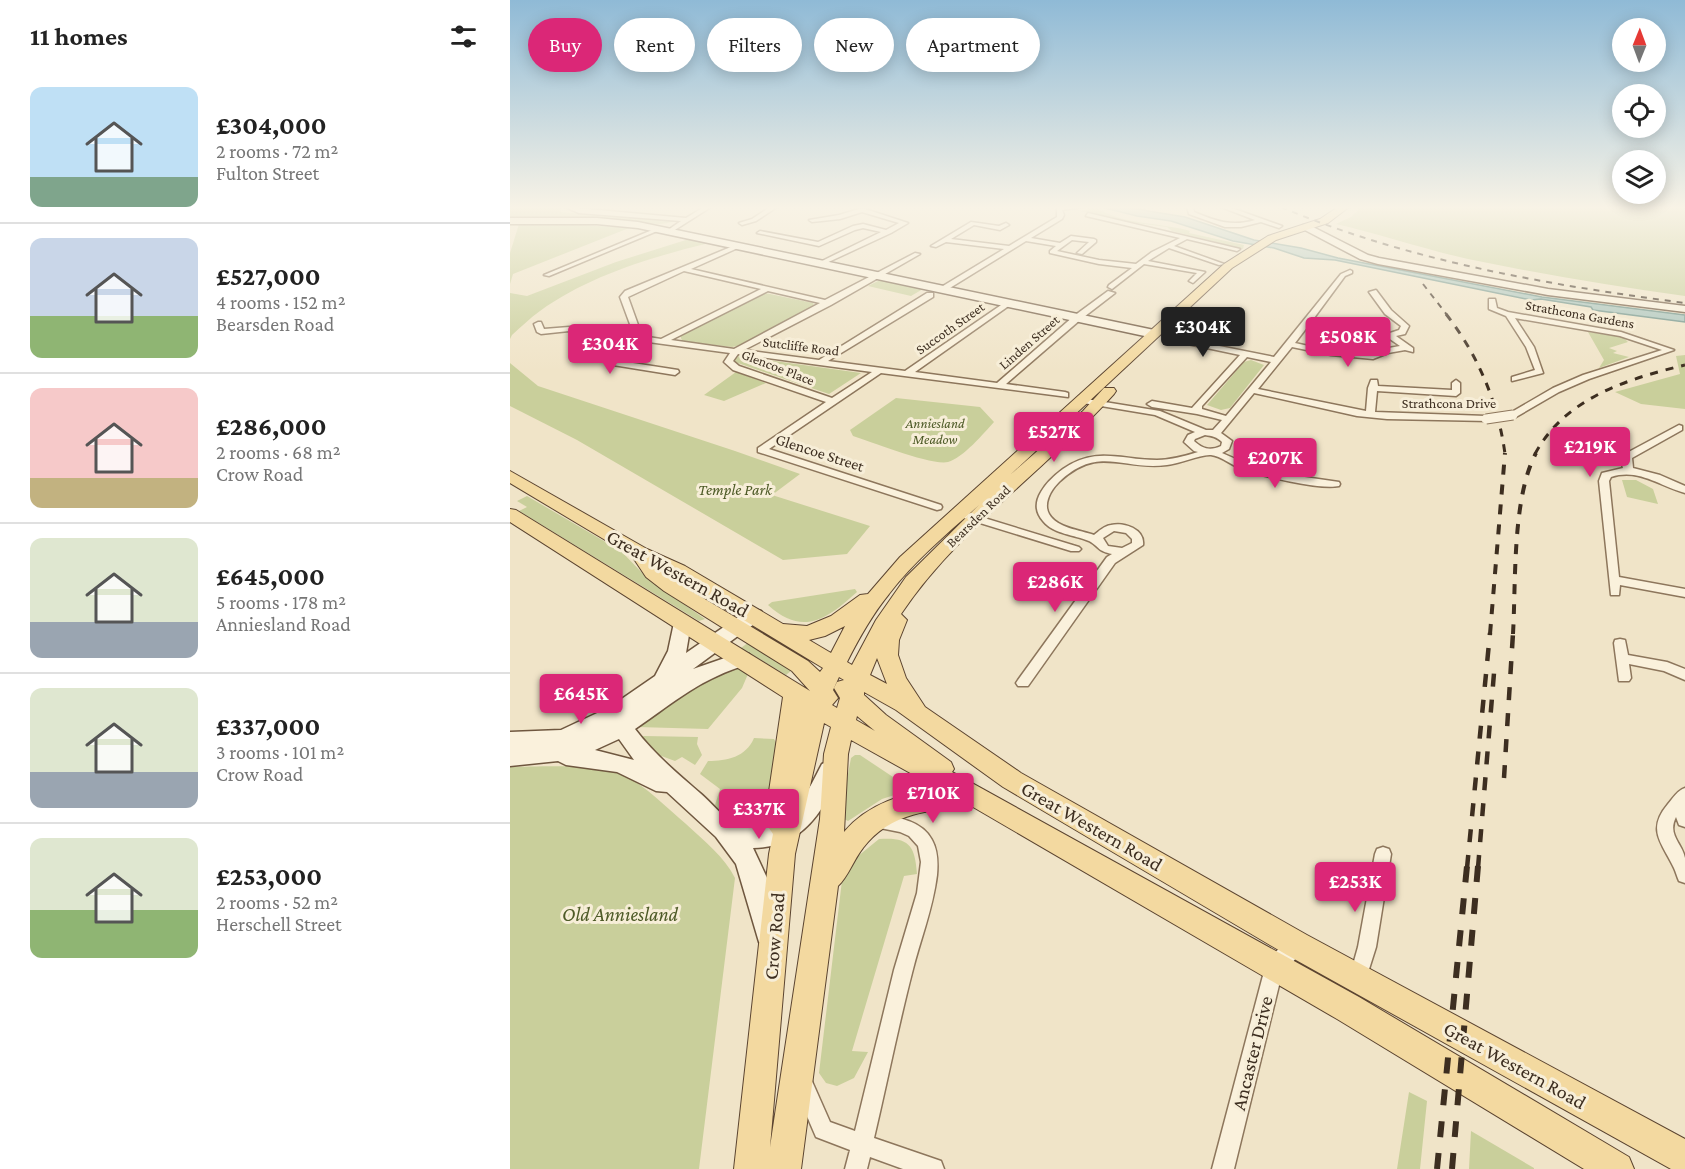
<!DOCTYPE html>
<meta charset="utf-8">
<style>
body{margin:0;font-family:"Crimson Pro",serif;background:#f2f2f2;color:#222;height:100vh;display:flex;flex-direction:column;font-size:22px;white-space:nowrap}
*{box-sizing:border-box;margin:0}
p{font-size:20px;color:#767676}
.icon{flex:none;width:33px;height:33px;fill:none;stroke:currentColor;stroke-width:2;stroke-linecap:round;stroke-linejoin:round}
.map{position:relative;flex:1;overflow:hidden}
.side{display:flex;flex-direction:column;background:#fff;width:510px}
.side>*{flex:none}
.banner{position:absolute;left:18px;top:18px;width:570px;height:54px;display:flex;gap:12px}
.needle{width:39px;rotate:1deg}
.fabs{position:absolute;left:1102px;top:18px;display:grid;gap:12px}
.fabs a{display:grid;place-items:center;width:54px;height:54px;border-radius:50%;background:#fff;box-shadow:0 3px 15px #0003;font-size:30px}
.price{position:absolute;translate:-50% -51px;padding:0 14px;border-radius:6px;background:#db2777;color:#fff;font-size:20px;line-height:39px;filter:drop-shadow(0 2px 3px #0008)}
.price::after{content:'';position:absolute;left:50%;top:36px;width:18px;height:14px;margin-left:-9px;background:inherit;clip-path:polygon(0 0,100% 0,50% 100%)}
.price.on{background:#222;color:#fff}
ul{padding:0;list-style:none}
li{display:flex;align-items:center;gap:18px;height:150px;padding:0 30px}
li+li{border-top:2px solid #e0e0e0}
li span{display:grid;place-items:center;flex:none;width:168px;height:120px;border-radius:12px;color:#555}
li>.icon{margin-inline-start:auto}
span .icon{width:72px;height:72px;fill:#fffc;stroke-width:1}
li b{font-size:26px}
h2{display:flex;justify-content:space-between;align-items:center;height:72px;padding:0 30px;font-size:26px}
.tag{padding:0 21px;border-radius:27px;background:#fff;box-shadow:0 3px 15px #0003;font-size:21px;line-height:54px}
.tag.on{background:#db2777;color:#fff}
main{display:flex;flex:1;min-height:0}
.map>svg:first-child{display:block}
</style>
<main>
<section class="side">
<h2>11 homes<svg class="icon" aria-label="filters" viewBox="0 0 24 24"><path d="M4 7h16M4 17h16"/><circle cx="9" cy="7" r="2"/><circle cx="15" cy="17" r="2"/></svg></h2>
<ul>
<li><span style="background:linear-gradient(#bfe0f5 75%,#7fa58c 0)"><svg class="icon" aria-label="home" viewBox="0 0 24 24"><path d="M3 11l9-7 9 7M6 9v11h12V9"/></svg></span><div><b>£304,000</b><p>2 rooms · 72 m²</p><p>Fulton Street</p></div></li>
<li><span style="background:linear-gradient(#c9d6e8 65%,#8fb573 0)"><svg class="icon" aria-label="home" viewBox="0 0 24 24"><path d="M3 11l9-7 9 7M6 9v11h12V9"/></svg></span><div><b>£527,000</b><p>4 rooms · 152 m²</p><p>Bearsden Road</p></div></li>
<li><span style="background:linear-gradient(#f6c9c9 75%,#c2b280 0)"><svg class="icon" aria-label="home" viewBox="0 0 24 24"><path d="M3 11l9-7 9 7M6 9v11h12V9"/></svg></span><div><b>£286,000</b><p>2 rooms · 68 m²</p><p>Crow Road</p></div></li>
<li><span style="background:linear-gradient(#dfe7d0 70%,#9aa5b1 0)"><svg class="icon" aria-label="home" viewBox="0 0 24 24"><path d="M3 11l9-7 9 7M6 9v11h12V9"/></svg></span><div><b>£645,000</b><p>5 rooms · 178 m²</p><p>Anniesland Road</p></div></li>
<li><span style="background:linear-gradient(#dfe7d0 70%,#9aa5b1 0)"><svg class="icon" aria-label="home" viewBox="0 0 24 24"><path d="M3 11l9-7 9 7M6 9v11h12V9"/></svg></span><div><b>£337,000</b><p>3 rooms · 101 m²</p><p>Crow Road</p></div></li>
<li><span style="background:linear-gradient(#dfe7d0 60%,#8fb573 0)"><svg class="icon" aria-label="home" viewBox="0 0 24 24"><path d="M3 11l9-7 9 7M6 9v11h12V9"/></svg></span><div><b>£253,000</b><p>2 rooms · 52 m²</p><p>Herschell Street</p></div></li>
</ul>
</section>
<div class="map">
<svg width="1175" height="1169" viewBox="0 0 1175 1169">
<rect width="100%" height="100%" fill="#f0e4c8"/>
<path fill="#c9cf9b" d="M0 207H50L51 212 165 221C149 227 135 222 118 221 79 219 40 217 0 218Z
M586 207C607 224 653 223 680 231L679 233 734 245 733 249 662 231 657 227 626 223 570 211Z
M851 207H1175V296C1103 286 1030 274 958 259 913 249 870 234 826 224L841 217Z
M9 224 75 225 119 228 3 274 0 284V253Z
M179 239 199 243C142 257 78 276 30 311 20 318 11 327 2 335L0 339V293L17 296 106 262Z
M370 280 413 289 401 296 358 286Z
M255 293 303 303 305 308 237 344 222 347 172 341 170 335Z
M1078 332 1113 337 1118 342 1099 348 1107 351 1103 353 1119 357 1089 368 1094 360Z
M1175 355V409L1131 404 1105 392 1170 374 1166 356Z
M229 356 351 373 319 394 222 361Z
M741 360 754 365 720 408 711 410 697 405 734 362Z
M0 363 28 386 225 451 290 474 262 495 360 526 337 554 273 560 67 440 0 406Z
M226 372 256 383 214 401 194 395Z
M386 398 470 407 484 422C474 433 453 458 438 462 422 466 362 442 343 436L340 430Z
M1112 480H1126L1143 489 1148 504 1117 497Z
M17 496 111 551 138 579 195 619 189 621 9 511 17 507 7 501Z
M345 589 347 592C317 619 293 637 258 605L262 602Z
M239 642 282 670 276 675 231 648Z
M228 668 238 674 232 688 198 729 127 727 190 680Z
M134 736 188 737 187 744 192 755 185 765 172 757 165 761 146 754 131 737Z
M244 738 264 739 267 744 252 827C230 829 220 820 205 805L210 789 190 774 198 761C217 761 236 757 244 738Z
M345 755H350L398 787 397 791 372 799 338 821 330 817 341 758Z
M0 767C29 767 90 763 114 775 137 787 157 808 176 824 194 841 214 856 225 878L189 1169H0Z
M369 839C399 837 405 845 407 874L394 876 342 1051 358 1052 344 1078 327 1086 316 1083 309 1073 333 872 342 861Z
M899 1092 917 1101 910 1169H887Z
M961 1131 1024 1168V1169H959Z"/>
<path fill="#a9c4bc" stroke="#6f938a" stroke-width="1.5" d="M614 207 675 217 744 240 791 248 828 258 1032 297 1175 315V322L1083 310 1081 307 1031 299 1021 300 825 260 794 258 764 248 723 241 661 221 627 216 595 208Z"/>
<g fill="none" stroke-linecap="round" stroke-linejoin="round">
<g stroke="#8d765c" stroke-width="3">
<path id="street" d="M55 207 176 218 194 207H201L160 233 158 232V230L171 221 69 213Z
M260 207H267L246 221 232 225 229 223 242 219Z
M572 207 552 210 554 215 552 219 521 238 550 243 561 236 584 239 586 240V242L572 254 567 253 579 242 562 240 547 251 589 260 626 264 642 252 670 238 576 216 578 213 730 249 727 251 677 239 664 246 714 264 709 265 659 248 638 261 695 272 683 283 679 281 687 273 634 264 602 289 598 287 599 285 622 268 589 264 540 253V251L546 246 516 241 435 291 428 289 494 249 436 242 426 247 421 246 461 222 489 226 496 223 499 225 490 230 464 225 441 239 499 246 547 217V208Z
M677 207H683L684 212C705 221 722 227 745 220L711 207H719L772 226 769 228 751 222 731 227H715L679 214Z
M352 208 398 223 381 233 312 265 309 263 310 262 371 232 353 228 345 230 309 246 247 233 250 231 308 242 343 226 353 224 376 230 389 223 352 212 330 219 302 222 299 220 329 215Z
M147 228 152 229 39 276 34 275Z
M228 244 231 246 230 247 181 269 315 300 405 253 410 254 321 305 234 350 309 360 417 293H423V297L318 361 395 371 497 301 501 303 500 305 405 372 487 383 564 316 598 291 605 293 570 320 496 384 555 392 558 393V397L371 373 259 449 431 505 432 507 431 509 427 510 248 452V448L316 402 223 370 214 362 220 353 131 341 108 358 110 361 168 370 169 372 165 375 103 365 100 357 101 355 123 340 59 331 31 334 27 332 24 324 28 322H31L34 329 59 327 124 335 110 297 115 291ZM174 271 251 289 151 339 132 336 118 297ZM258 291 310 303 224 349 161 340ZM228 354 362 372 322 398 229 366 223 361Z
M840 270 842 271V273L835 276 804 318 880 333 889 330 891 326 875 314 859 292 866 290 881 310 899 326 895 334 886 336 903 348V352L895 350 878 353 863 359 821 355 782 347 748 389 856 411 858 388 861 380H867L868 386 942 390V383L946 380 950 383V393L946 396 867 391 865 412 976 416 981 419 979 421 877 419 847 416 744 393 711 433 722 441 719 449 712 453 737 464 774 474 829 482 830 484 829 486C809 490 751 476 730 468 721 465 711 456 701 455 691 454 669 464 657 465 612 471 589 444 549 482 541 490 533 503 539 514 547 528 570 530 584 535 589 531 594 526 601 525 614 522 635 529 633 545L605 563 518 686H508L506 683 508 680 597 557 602 554C587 551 590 547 579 541 565 535 543 534 533 521 525 512 525 502 531 492 536 483 545 475 553 469 586 446 611 460 647 460 661 460 675 456 688 452L684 451 674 442 678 435 685 432 645 415 573 403 570 402V398L650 411 696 430H703L712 420 687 414 642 407 637 404 642 401 682 408 730 355 654 339V335L764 357 831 274ZM801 322 877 337 890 346 873 349 862 354 821 351 785 343ZM737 357 761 362 716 416 692 409V406ZM695 435C702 436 707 437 712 442L711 446C700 451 693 449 684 441L685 439ZM604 531 616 533 622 539V543L612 548 598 546 593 538Z
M979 299H985L987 308 998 312 1111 332 1164 350 1079 379 1049 392 1006 417H1000V413L1043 388 1073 375 1152 350 1110 336 1005 318 1024 347 1033 373 1002 381V377L1025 370 1016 347 996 316 979 309Z
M1169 425 1172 426V430L1122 458 1123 468 1150 475 1175 486V493C1149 486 1129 468 1101 477L1099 481 1109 577 1175 589V597L1110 585 1109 595H1101L1089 481 1092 473 1113 468 1111 461 1113 455Z
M448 510 569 547 571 549 569 551H561L444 515 443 513Z
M1110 639 1115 640 1118 655 1157 662 1175 669V680L1154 671 1119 664 1121 678 1119 681H1109L1104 643 1105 640Z
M1175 788V827L1169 825 1166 817C1157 835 1172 843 1175 858 1175 866 1175 875 1175 883L1169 881C1167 877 1166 872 1164 868 1152 843 1136 830 1158 804 1163 798 1168 790 1175 788Z
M366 814C386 817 412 820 422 840 428 851 428 863 427 875 423 909 410 940 402 973 388 1027 377 1083 364 1138L431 1161 434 1169H393L360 1157 357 1169H335L340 1150 306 1137 284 1086 287 1079 294 1076 301 1079 320 1122 345 1131 384 970 407 893 411 862 408 846 399 836 390 832 360 826 358 821 360 816Z
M873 847 879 849 881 854 866 947 854 985 848 988 842 985 839 979 848 947 865 854 867 849Z
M787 936 793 939 796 945 793 951 772 973 724 1169H702L755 968C760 956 775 941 787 936Z"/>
</g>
<g stroke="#6f573f" stroke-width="3">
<path id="secondary" d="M0 218H87L128 222 644 330 650 334 644 338 128 228 87 224H0Z
M793 225H799L858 255 869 258 1038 289 1175 306V312L1038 295 868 264 850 259 793 229Z
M244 609 251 611 253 615 251 619 183 669 232 652 239 654 242 659 239 664C191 678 166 701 125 729 144 754 167 773 190 793 201 802 212 817 225 824 231 828 240 827 247 827 283 828 298 790 312 764L320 761 328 764 331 770C315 810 292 848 243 848L257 878 263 900 271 933 267 942 258 945 249 942 226 864 206 837 157 792 146 791 107 772 56 765 48 761 0 766V732L51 730 100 707 145 676 158 651 165 618 172 617 179 618 181 623 176 653 237 611ZM109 739 124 760 85 750Z"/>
</g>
<g stroke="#5b4430" stroke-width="2">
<path id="primary" d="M828 207H839L818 223 766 240 722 268 500 475 573 411 594 388H604L606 391 604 394C536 470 448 529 391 614L397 620 389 640 388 655 396 678 415 707 511 773 797 935 1175 1139V1169H1161L777 955 493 787 386 710 354 692V695L376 715 441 762 444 769 442 772 849 997 1119 1157 1124 1169H1074L827 1019 463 807C423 809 380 812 353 848 344 859 338 877 328 886L291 1169H224L259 854 263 834 257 825V805L273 697 0 522V509L6 510 300 691 282 671 154 591 136 577 122 556 0 483V471L137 549 175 566 273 624 297 626 321 616 350 595 358 594 390 557 714 264 758 236 810 219ZM469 505 396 577 366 620 342 665 337 662C349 638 362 615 379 594 404 561 438 533 469 505ZM151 570 313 668 310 672 298 661 168 583ZM335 626 321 653 299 640 315 636ZM367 658 377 684 360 675ZM329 677 334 680 327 682 324 688 330 698 327 708 322 705 328 698 323 690ZM347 716 365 731 346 720ZM314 723 321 727 314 754 310 819 260 1147 285 854ZM341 740 350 745 429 789C395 792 357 804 334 832L338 754Z"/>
</g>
<use href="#street" fill="#faf1dc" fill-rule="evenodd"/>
<use href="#secondary" fill="#faf1dc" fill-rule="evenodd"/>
<use href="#primary" fill="#f3d9a0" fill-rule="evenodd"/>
<path stroke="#3d2e20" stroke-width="2" stroke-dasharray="6 6" stroke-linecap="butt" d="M771 207C898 261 1039 285 1175 303
M913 284 937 315"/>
<path stroke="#3d2e20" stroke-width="3" stroke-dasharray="8 8" stroke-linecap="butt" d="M936 314C968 355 988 402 995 454
M1025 454C1055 398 1117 379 1175 365"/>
<path stroke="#3d2e20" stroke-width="4" stroke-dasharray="10 10" stroke-linecap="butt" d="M980 634 995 453
M1003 634C1006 582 1002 498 1026 453"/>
<path stroke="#3d2e20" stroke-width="4.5" stroke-dasharray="13 13" stroke-linecap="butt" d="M994 778 1003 633
M957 868 980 633
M968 868 984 673"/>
<path stroke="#3d2e20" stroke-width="6" stroke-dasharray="16 16" stroke-linecap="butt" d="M927 1169 957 866
M942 1169 968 866"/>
<g stroke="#8d765c" stroke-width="11" stroke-linecap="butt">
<path id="street-bridge" d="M976 419 1003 415"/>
</g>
<use href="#street-bridge" stroke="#faf1dc" stroke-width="9"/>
</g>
<linearGradient id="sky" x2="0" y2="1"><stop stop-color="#8fbad6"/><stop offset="0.56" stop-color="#f8f3e6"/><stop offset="1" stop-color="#f8f3e6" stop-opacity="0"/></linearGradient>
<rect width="1175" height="371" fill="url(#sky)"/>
<g text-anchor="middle" stroke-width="6" stroke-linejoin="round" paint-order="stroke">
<g font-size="14" fill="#3d2e20" stroke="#f7eed8">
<text transform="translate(1070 314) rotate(10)" y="5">Strathcona Gardens</text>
<text transform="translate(440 328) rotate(-35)" y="5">Succoth Street</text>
<text transform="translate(519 342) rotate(-41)" y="5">Linden Street</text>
<text transform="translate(291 346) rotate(7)" y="5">Sutcliffe Road</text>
<text transform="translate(268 367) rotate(21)" y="5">Glencoe Place</text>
<text x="939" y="408">Strathcona Drive</text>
<text transform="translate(468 516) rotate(-44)" y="5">Bearsden Road</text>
</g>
<g font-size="14" font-style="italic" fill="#4d5a26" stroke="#f7eed8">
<text x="425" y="428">Anniesland<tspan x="425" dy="16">Meadow</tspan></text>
</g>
<g font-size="16" fill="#3d2e20" stroke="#f7eed8">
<text transform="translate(310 452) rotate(18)" y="6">Glencoe Street</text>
</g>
<g font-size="16" font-style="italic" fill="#4d5a26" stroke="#f7eed8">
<text x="225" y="495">Temple Park</text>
</g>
<g font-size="20" fill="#3d2e20" stroke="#f7eed8">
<text transform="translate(168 573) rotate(29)" y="7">Great Western Road</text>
<text transform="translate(582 826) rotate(30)" y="7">Great Western Road</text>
<text transform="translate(264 936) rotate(-85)" y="7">Crow Road</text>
<text transform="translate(742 1053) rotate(-76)" y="7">Ancaster Drive</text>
<text transform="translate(1005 1065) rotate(29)" y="7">Great Western Road</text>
</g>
<g font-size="20" font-style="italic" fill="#4d5a26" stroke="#f7eed8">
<text x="110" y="921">Old Anniesland</text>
</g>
</g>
</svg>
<div class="fabs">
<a><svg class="needle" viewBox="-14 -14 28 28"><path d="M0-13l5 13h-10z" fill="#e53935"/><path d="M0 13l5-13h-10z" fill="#767676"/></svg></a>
<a><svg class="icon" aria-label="locate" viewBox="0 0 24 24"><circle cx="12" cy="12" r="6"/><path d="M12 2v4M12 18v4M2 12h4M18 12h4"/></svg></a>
<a><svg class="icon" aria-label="layers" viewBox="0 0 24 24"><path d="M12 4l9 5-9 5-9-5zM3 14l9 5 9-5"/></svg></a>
</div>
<b class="price on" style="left:693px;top:358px">£304K</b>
<b class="price" style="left:838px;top:368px">£508K</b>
<b class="price" style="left:100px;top:375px">£304K</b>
<b class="price" style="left:544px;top:463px">£527K</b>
<b class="price" style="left:1080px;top:478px">£219K</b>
<b class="price" style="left:765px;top:489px">£207K</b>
<b class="price" style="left:545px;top:613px">£286K</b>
<b class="price" style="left:71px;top:725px">£645K</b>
<b class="price" style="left:423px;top:824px">£710K</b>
<b class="price" style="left:249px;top:840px">£337K</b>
<b class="price" style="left:845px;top:913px">£253K</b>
<div class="banner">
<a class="tag on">Buy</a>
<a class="tag">Rent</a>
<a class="tag">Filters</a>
<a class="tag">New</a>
<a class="tag">Apartment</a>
</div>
</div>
</main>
